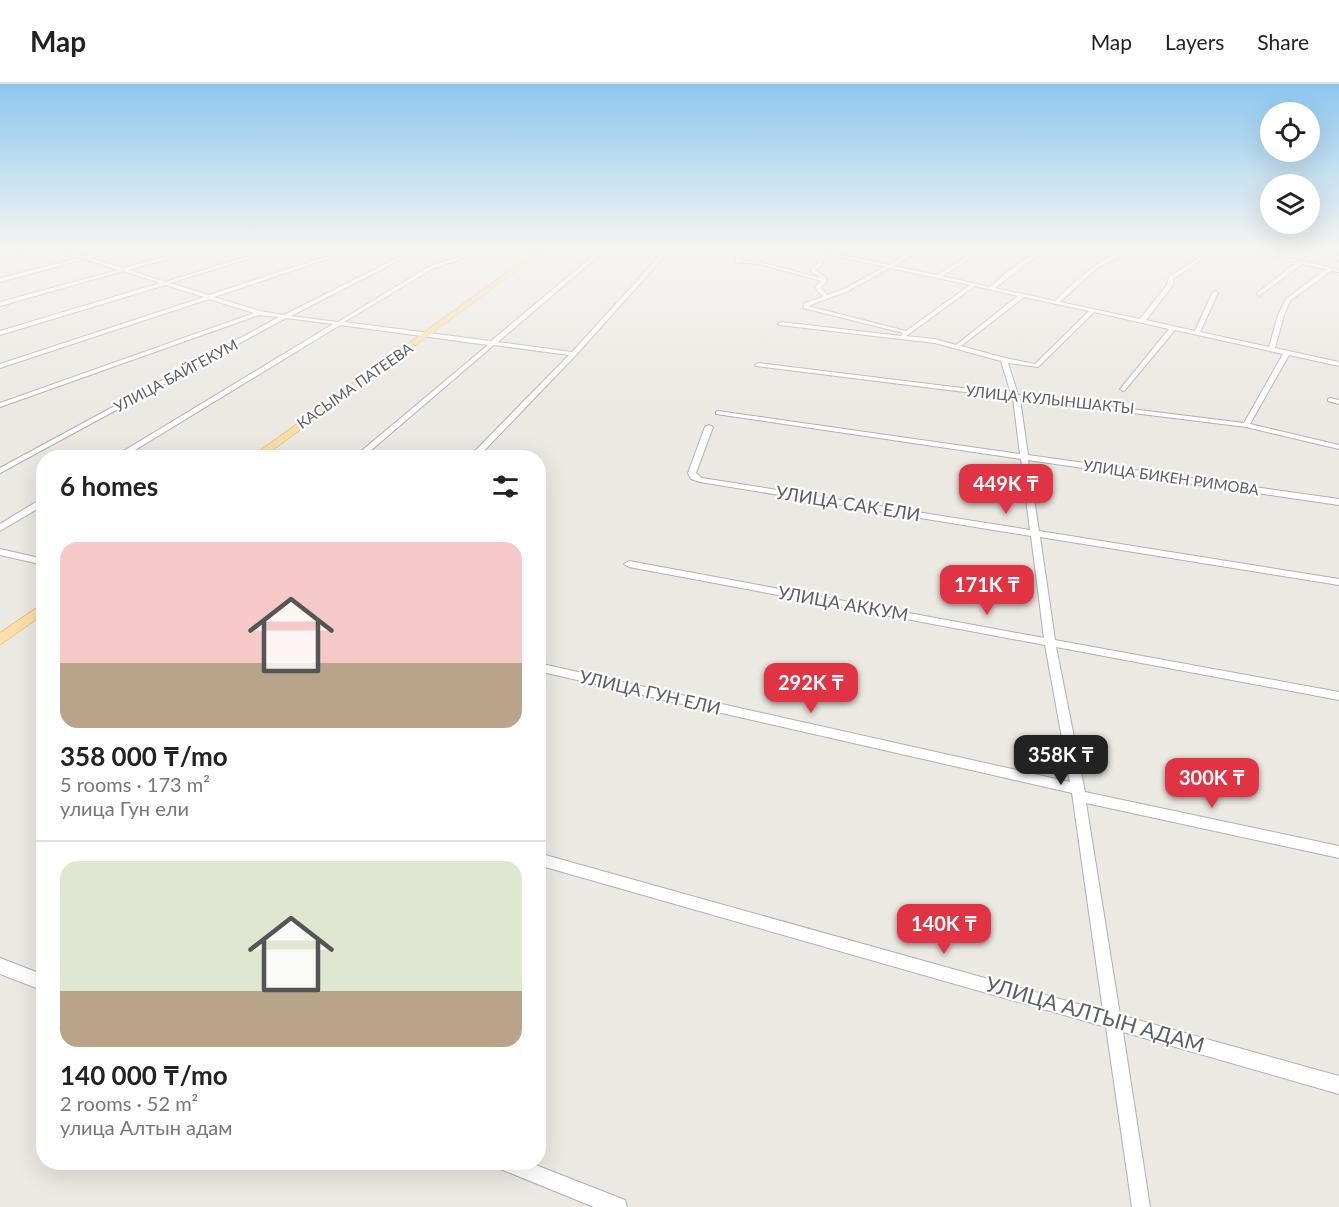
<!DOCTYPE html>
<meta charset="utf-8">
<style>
body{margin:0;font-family:Lato,sans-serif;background:#f2f2f2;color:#222;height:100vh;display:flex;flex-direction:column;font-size:22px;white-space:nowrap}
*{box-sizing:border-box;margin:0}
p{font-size:20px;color:#767676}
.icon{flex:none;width:33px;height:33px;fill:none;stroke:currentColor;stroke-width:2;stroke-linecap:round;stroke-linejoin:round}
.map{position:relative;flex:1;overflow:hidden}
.drawer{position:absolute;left:36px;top:366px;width:510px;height:720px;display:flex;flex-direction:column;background:#fff;border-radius:24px;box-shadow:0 6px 24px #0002}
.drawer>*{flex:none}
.fabs{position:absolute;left:1260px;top:18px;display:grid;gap:12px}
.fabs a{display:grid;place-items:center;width:60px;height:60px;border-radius:50%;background:#fff;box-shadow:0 6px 24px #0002;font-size:30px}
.price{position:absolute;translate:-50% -51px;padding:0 14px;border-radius:12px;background:#e03445;color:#fff;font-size:20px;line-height:39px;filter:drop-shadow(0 2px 3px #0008)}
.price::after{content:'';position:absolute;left:50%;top:36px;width:18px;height:14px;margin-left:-9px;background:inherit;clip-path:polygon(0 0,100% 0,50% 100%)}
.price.selected{background:#222;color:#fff}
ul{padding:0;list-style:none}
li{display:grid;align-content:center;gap:12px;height:318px;padding:0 24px}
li+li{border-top:2px solid #e0e0e0}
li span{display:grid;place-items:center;height:186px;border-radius:18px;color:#555}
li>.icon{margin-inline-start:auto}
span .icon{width:108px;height:108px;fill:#fffc;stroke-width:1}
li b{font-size:26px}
h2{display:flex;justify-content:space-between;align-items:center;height:72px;padding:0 24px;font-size:26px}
header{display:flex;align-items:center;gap:36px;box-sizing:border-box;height:84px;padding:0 30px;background:#fff;border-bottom:2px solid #e0e0e0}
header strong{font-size:28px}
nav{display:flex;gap:33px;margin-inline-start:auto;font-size:21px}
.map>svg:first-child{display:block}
</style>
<header>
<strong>Map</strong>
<nav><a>Map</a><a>Layers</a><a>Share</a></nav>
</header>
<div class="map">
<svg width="1339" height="1123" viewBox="0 0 1339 1123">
<rect width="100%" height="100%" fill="#ece8e2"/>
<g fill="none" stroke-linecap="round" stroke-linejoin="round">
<g stroke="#adb1b4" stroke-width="2">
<path id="minor" d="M29 166H37L0 176V174Z
M59 166C69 166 79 173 88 172 98 170 107 166 117 166L90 174 123 184 189 166H197L129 186 165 198 269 166H277L170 199 209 211 347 166H354L214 213 260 227 284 231 413 166H419L291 232 338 238 430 182 480 166H487L434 184 344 238 491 257 600 166H605L498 258 572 268 665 166H670L576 271 477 374H468L569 271 494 261 362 374H353L488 261 340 241 122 374H112L333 240 286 234 0 389V384L279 233 259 231 0 323V319L254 229 209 215 0 284V280L204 213 165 201 0 251V247L160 199 123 187 0 222V218L118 186 85 175 0 198V194L80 174Z
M738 166H742L740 176 760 178 820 194 810 186 816 182 821 170 828 168 889 181 915 166H921L894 182 937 191 978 166H984L942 192 990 203C1007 189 1029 166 1052 166L1033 175 995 204 1055 217C1074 199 1106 166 1133 166L1097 184 1060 218 1140 235 1167 201 1169 193 1211 166H1216L1173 195V201L1146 236 1195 247 1212 209 1215 207 1218 209 1200 248 1269 263 1278 231 1286 215 1326 185 1302 180 1259 212 1257 209 1297 178 1249 166H1258L1339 186V188L1331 187 1290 217 1284 231 1275 264 1339 278V282L1289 271 1250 340 1339 361V365L1246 343 1020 315 1028 371 1339 415V421L1028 376 1039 447 1339 495V501L1040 453 1055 556 1339 608V616L1056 563 1085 708 1339 762V774L1086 719 1120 931 1339 992V1010L1123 948 1150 1123H1132L1106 943 538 781V769L1103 927 1072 709 538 587V579L1070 698 1045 561 629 483 624 480 629 477 1044 554 1031 452 700 398 691 395 688 389 705 343 709 341 713 343 696 389 702 394 1030 446 1021 375 716 330V328L718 327 1020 370 1013 314 756 282 755 281 758 279 1011 310 1001 277 935 259 779 241 778 240 781 238 901 252 903 249 803 224 805 219 823 213 815 203 821 197 760 180 735 178ZM828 170 885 183 844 205 827 211 821 203 827 197 825 193 815 186 820 183 825 172ZM890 184 970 201 906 247 808 222 848 207ZM975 202 1018 212 956 261 935 255 906 252ZM1024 213 1089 227 1035 280 1005 274 961 262ZM1094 228 1169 245 1121 304 1120 305 1123 307 1125 306 1175 246 1283 270 1244 339 1018 311 1008 279 1038 283Z
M1331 166H1335L1339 172V177Z
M1330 314 1339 316V320L1328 317V315Z
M41 415H44V421L0 447V440Z
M0 465 44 475V481L0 471Z
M0 874 44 891V907L0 890Z
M495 1078H528L625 1116 627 1123H594L498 1084Z"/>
</g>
<g stroke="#eaaa5e" stroke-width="1">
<path id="major" d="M538 166H545L262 374H250Z
M44 519V530L0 561V549Z"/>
</g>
<use href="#minor" fill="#fff" fill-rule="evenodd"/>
<use href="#major" fill="#fbdfa9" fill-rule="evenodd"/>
</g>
<linearGradient id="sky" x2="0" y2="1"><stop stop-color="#8dc7ef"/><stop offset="0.51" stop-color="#f6f5f2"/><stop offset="1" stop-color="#f6f5f2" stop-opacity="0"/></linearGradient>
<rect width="1339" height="323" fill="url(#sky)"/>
<g text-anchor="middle" stroke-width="4.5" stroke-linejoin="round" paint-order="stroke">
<g font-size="15" fill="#5a5f62" stroke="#fff">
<text transform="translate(176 292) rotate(-28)" y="5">УЛИЦА БАЙГЕКУМ</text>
<text transform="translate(355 302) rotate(-35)" y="5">КАСЫМА ПАТЕЕВА</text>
<text transform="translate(1050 316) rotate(6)" y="5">УЛИЦА КУЛЫНШАКТЫ</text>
<text transform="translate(1171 394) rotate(8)" y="5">УЛИЦА БИКЕН РИМОВА</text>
</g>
<g font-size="18" fill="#5a5f62" stroke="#fff">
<text transform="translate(848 420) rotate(9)" y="6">УЛИЦА САК ЕЛИ</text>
<text transform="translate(843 520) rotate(10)" y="6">УЛИЦА АККУМ</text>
<text transform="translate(650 609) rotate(13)" y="6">УЛИЦА ГУН ЕЛИ</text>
</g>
<g font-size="21" fill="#5a5f62" stroke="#fff">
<text transform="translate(1095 931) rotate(16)" y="7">УЛИЦА АЛТЫН АДАМ</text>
</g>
</g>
</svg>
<div class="fabs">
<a><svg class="icon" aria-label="locate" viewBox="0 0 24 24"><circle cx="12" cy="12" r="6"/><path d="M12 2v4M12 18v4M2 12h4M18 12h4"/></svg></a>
<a><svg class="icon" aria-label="layers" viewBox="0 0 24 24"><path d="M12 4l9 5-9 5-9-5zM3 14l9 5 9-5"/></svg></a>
</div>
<b class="price" style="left:1006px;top:431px">449K ₸</b>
<b class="price" style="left:987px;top:532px">171K ₸</b>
<b class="price" style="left:811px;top:630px">292K ₸</b>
<b class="price selected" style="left:1061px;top:702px">358K ₸</b>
<b class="price" style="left:1212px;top:725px">300K ₸</b>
<b class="price" style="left:944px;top:871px">140K ₸</b>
<section class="drawer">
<h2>6 homes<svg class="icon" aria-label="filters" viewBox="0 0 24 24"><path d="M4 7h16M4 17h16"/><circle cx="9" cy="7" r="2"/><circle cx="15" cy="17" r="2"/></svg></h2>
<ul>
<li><span style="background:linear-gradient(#f6c9c9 65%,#b9a48a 0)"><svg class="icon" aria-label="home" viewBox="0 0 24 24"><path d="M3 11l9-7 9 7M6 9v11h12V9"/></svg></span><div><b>358 000 ₸/mo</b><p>5 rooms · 173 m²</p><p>улица Гун ели</p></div></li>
<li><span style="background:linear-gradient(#dfe7d0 70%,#b9a48a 0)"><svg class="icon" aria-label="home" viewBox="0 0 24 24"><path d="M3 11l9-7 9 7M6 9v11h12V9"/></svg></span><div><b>140 000 ₸/mo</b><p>2 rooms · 52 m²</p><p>улица Алтын адам</p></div></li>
</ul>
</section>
</div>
